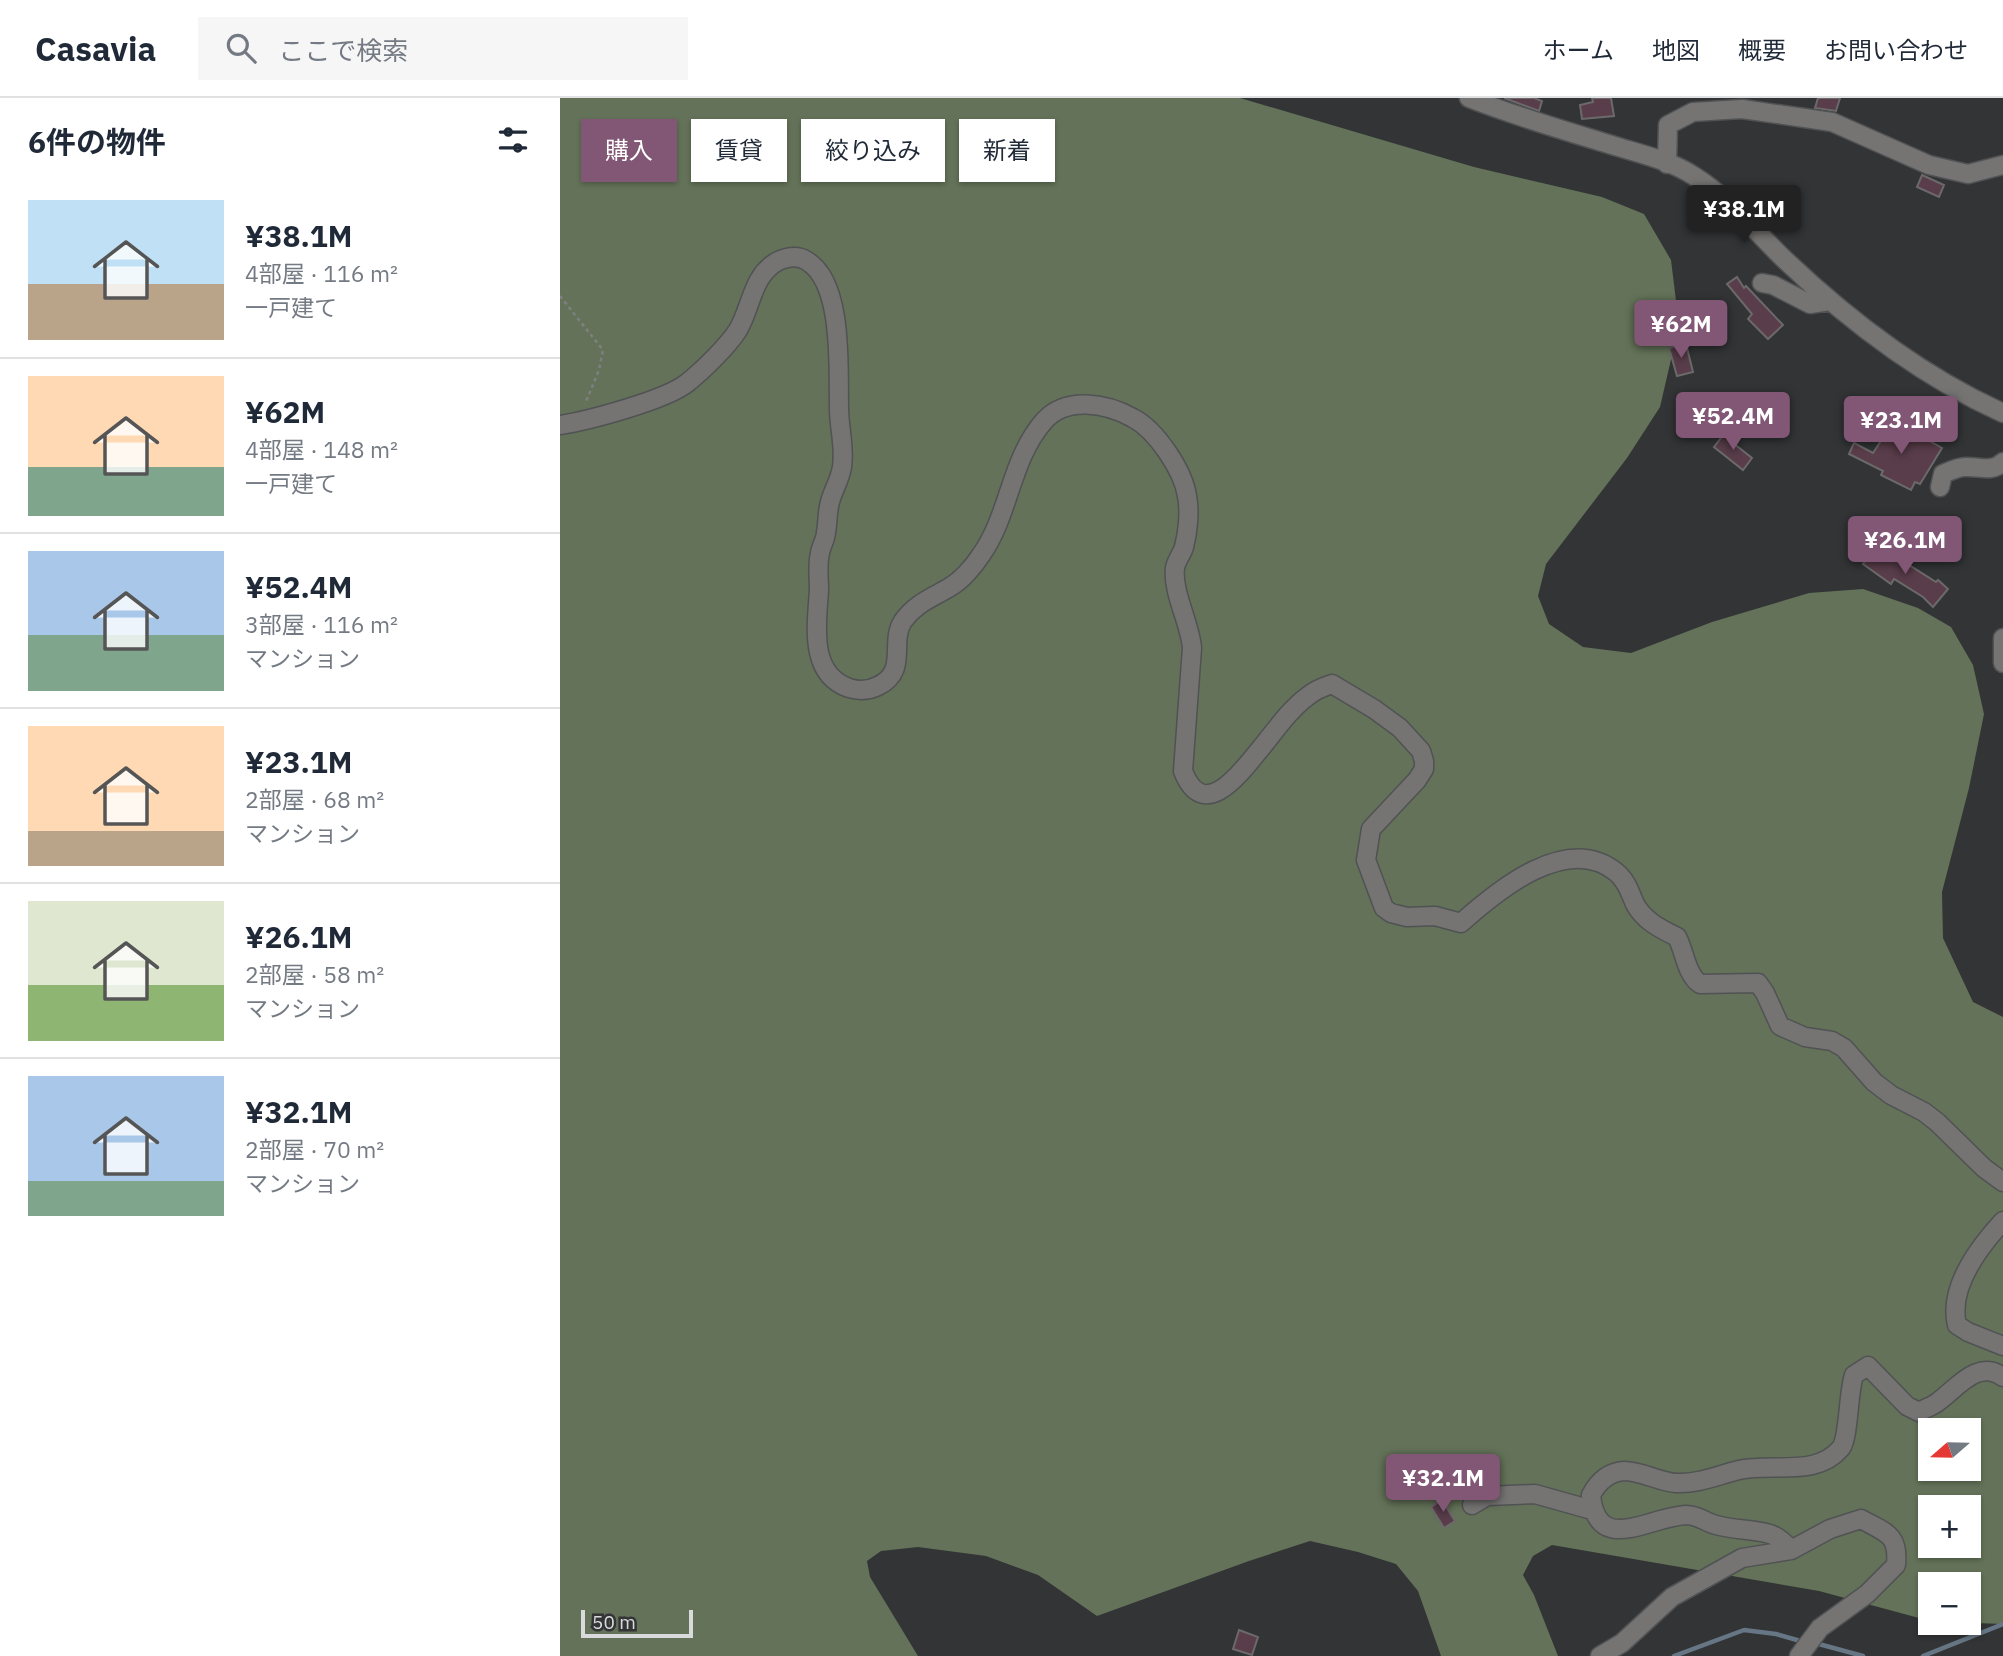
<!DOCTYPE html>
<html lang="ja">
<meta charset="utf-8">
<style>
body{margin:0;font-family:"IBM Plex Sans","Noto Sans JP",sans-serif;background:#f6f6f7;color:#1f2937;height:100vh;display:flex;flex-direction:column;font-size:26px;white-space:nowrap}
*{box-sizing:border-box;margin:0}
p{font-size:23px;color:#747a83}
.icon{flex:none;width:38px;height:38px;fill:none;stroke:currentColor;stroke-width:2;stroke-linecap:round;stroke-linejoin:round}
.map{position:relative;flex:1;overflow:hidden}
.side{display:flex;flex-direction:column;background:#fff;width:560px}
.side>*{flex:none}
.guide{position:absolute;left:21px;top:21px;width:665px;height:63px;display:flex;gap:14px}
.needle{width:46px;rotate:250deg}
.controls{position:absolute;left:1358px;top:1320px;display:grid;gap:14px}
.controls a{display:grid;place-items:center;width:63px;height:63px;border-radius:0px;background:#fff;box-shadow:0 2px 5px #0004;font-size:35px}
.scale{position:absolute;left:21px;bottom:18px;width:112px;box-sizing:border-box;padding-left:7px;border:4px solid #d9dadc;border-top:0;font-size:19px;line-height:24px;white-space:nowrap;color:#d9dadc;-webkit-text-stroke:5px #323436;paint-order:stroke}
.price{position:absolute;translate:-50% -60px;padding:0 16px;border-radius:7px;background:#825776;color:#fff;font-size:23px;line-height:46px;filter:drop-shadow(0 2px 4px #0008)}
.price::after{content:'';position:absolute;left:50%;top:42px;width:21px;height:16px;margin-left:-10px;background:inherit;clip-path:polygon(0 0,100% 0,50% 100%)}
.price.current{background:#222;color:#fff}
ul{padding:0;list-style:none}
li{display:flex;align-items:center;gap:21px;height:175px;padding:0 28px}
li+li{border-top:2px solid #e0e1e3}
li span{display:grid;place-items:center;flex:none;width:196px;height:140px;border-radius:0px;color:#555}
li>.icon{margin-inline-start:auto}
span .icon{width:84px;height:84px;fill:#fffc;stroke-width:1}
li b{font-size:30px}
h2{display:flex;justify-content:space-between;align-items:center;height:84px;padding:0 28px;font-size:30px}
.tag{padding:0 24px;border-radius:0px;background:#fff;box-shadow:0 2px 5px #0004;font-size:24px;line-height:63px}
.tag.current{background:#825776;color:#fff}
header{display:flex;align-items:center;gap:42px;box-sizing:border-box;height:98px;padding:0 35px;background:#fff;border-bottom:2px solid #e0e1e3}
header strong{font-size:33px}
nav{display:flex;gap:38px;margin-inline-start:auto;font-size:24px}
.search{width:490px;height:63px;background:#f6f6f7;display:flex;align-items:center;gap:18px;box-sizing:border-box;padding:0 24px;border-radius:0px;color:#747a83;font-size:26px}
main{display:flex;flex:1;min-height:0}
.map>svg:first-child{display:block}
</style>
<header>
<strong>Casavia</strong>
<div class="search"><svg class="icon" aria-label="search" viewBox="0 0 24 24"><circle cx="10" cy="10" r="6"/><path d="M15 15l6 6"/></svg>ここで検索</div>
<nav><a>ホーム</a><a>地図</a><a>概要</a><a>お問い合わせ</a></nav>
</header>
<main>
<section class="side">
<h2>6件の物件<svg class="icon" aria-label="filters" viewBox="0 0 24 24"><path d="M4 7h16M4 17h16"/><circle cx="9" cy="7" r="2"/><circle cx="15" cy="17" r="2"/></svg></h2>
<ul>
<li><span style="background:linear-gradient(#bfe0f5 60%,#b9a48a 0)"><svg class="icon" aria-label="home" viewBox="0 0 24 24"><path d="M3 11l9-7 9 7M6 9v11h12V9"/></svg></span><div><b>¥38.1M</b><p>4部屋 · 116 m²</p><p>一戸建て</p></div></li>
<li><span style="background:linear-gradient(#ffd9b3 65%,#7fa58c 0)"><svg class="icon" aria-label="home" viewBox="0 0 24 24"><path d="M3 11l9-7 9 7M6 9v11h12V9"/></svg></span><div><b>¥62M</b><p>4部屋 · 148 m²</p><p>一戸建て</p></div></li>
<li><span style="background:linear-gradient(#a9c7e8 60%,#7fa58c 0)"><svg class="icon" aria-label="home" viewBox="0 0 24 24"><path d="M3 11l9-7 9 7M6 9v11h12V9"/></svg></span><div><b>¥52.4M</b><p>3部屋 · 116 m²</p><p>マンション</p></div></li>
<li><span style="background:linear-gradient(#ffd9b3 75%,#b9a48a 0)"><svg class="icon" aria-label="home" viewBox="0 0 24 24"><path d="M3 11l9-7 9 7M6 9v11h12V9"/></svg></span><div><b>¥23.1M</b><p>2部屋 · 68 m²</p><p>マンション</p></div></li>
<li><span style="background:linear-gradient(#dfe7d0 60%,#8fb573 0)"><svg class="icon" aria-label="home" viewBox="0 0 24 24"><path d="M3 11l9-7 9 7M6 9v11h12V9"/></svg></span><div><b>¥26.1M</b><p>2部屋 · 58 m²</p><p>マンション</p></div></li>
<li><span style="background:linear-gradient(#a9c7e8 75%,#7fa58c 0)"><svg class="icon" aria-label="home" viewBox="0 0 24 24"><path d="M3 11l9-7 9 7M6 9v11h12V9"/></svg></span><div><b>¥32.1M</b><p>2部屋 · 70 m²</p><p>マンション</p></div></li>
</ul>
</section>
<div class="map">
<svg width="1443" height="1558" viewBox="0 0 1443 1558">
<rect width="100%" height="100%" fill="#323436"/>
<path fill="#637258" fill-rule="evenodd" d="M0 0H680L914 69 1042 99 1084 116 1111 162 1119 227 1100 309 1067 360 986 466 978 498 989 526 1023 549 1071 555 1152 524 1249 495 1303 491 1358 510 1391 529 1413 567 1424 616 1409 690 1382 794 1383 840 1413 904 1443 919V1526L1386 1524H1409V1486H1370V1523L1259 1493 992 1447 973 1458 963 1477 974 1497 998 1558H881L858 1493 836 1466 798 1454 750 1443 689 1463 537 1518 478 1477 426 1458 358 1449 321 1453 307 1463 310 1479 358 1558H0ZM1370 1332H1409V1370H1370ZM1370 1409H1409V1447H1370Z"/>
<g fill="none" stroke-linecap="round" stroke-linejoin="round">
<path stroke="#667684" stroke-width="4.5" d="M1255 1545 1303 1558
M1114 1558 1184 1532 1216 1536 1244 1544
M1363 1558 1443 1526"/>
</g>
<path fill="#593d4a" stroke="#6c696a" stroke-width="2" d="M944 0H974L982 3 979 13Z
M1032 0H1051L1054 18 1022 21 1020 7 1033 4Z
M1258 0H1280L1276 13 1255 10Z
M1362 77 1384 87 1379 99 1357 89Z
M1177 179 1184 190 1186 188 1223 227 1208 241 1188 221 1192 216 1167 186Z
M1126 246 1133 274 1117 278 1109 250Z
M1334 323 1382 350 1360 386 1355 384 1351 392 1321 377 1323 373 1289 356 1294 345 1313 355Z
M1168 331V341L1192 360 1183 372 1154 349Z
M1316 449 1338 464 1341 462 1376 484 1378 482 1388 491 1373 509 1363 499 1334 481 1331 486 1303 466Z
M882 1402 895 1423 884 1430 871 1409Z
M679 1532 698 1539 692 1557 673 1551Z"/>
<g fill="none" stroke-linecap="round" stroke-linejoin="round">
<g stroke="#505254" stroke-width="21">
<path id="minor" d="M909 0C957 19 1006 33 1055 48 1081 56 1111 63 1134 78 1169 100 1194 132 1223 160 1288 222 1361 278 1443 315
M1107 66 1108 27 1133 14 1182 11 1272 24 1369 67 1408 76 1443 67
M1202 185 1213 187 1250 206 1270 203
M0 327C27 323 106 302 127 285 142 273 167 249 178 232 192 208 192 177 218 163 227 159 238 157 247 163 284 185 278 272 279 310 279 330 285 349 282 369 280 382 273 392 270 404 267 414 268 424 266 434 266 441 261 448 260 455 257 467 259 480 259 492 257 525 248 576 289 590 299 593 308 593 318 588 349 573 329 544 343 523 356 505 372 500 390 489 402 482 414 468 421 457 450 416 450 362 484 323 506 298 546 305 573 320 596 332 623 372 627 398 630 413 628 434 624 449 622 456 616 463 615 470 612 494 630 525 632 550L623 673C644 727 682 673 701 650 715 633 730 611 748 598 755 592 763 589 772 586L814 611 840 630 861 653 864 663V671L857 682 811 731 806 762 824 810 831 815 847 819 875 818 901 825C937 793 1007 734 1056 774 1067 783 1070 795 1075 806 1084 823 1101 831 1117 839 1125 854 1126 876 1140 886L1198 885 1205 895 1220 928 1245 939 1272 943 1284 950 1314 984 1331 997 1364 1014 1377 1024 1424 1070 1443 1084
M1380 389 1383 376C1390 373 1398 369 1405 369 1419 368 1432 375 1443 364
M1443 540V565
M1443 1123C1419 1149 1388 1190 1397 1227L1408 1234 1443 1248
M912 1407 927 1398 975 1396 1032 1412
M1231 1452C1225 1445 1219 1439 1210 1436 1192 1431 1173 1432 1156 1427 1145 1424 1138 1417 1126 1417 1088 1419 1037 1458 1031 1397 1038 1384 1048 1374 1064 1373 1082 1373 1099 1384 1116 1385 1139 1386 1158 1377 1179 1372 1213 1364 1256 1380 1281 1350 1289 1339 1288 1295 1294 1277L1308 1268 1347 1308 1359 1314C1365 1310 1374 1308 1379 1303 1398 1289 1418 1261 1443 1279
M1040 1558 1062 1545 1112 1499 1182 1460 1231 1452 1270 1431 1301 1421C1326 1435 1339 1436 1336 1467L1307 1496 1260 1530 1239 1558"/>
</g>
<path stroke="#7f8082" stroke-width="2.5" stroke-dasharray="3.5 3.5" stroke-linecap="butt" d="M0 198 43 252 39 272 25 306"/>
<use href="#minor" stroke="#757473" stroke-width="18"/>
</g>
</svg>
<div class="controls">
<a><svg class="needle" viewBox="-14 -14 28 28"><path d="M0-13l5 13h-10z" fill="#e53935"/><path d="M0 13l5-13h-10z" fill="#747a83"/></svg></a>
<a>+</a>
<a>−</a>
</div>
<div class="scale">50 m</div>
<b class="price current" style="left:1184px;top:147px">¥38.1M</b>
<b class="price" style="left:1121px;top:262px">¥62M</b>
<b class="price" style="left:1173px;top:354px">¥52.4M</b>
<b class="price" style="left:1341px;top:358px">¥23.1M</b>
<b class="price" style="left:1345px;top:478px">¥26.1M</b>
<b class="price" style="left:883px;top:1416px">¥32.1M</b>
<div class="guide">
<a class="tag current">購入</a>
<a class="tag">賃貸</a>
<a class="tag">絞り込み</a>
<a class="tag">新着</a>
</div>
</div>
</main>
